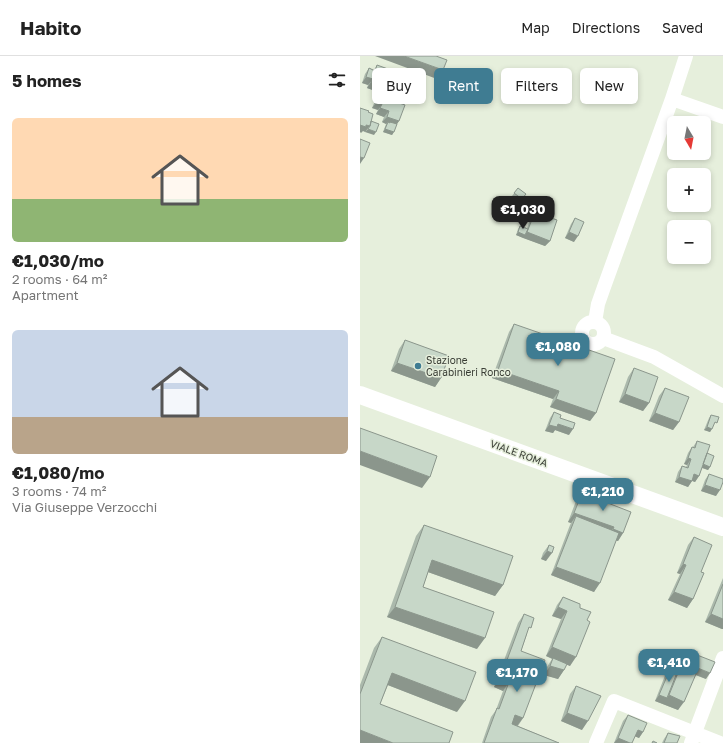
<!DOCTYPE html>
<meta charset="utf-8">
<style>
body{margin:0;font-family:"Golos Text",sans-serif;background:#f6f6f6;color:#222;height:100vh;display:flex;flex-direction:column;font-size:15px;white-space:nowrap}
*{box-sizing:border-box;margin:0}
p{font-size:13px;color:#767676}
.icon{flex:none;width:22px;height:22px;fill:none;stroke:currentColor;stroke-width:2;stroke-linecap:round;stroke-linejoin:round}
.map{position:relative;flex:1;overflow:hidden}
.side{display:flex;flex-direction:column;background:#fff;width:360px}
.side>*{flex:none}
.hud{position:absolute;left:12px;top:12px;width:291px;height:36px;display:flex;gap:8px}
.needle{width:26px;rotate:170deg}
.buttons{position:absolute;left:307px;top:60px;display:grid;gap:8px}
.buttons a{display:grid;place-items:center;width:44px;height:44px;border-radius:6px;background:#fff;box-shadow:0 2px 6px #0003;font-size:20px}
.price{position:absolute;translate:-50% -34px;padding:0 9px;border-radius:8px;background:#3f7c92;color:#fff;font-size:13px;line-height:26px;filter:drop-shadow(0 1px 2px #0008)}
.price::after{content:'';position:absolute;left:50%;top:24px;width:12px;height:9px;margin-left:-6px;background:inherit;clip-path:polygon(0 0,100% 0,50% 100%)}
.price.on{background:#222;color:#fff}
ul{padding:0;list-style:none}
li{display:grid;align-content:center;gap:8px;height:212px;padding:0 12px}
li span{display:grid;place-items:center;height:124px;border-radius:6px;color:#555}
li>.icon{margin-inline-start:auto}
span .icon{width:72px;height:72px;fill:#fffc;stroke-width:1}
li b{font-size:17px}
h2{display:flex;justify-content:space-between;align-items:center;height:48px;padding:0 12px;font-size:17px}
.pill{padding:0 14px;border-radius:6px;background:#fff;box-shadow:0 2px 6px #0003;font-size:14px;line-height:36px}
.pill.on{background:#3f7c92;color:#fff}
header{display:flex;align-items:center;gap:24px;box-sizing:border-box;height:56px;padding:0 20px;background:#fff;border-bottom:1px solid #e0e0e0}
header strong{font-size:19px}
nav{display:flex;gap:22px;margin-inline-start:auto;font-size:14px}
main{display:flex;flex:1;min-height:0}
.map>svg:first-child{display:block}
</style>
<header>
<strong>Habito</strong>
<nav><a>Map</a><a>Directions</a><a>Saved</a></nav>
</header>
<main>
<section class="side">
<h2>5 homes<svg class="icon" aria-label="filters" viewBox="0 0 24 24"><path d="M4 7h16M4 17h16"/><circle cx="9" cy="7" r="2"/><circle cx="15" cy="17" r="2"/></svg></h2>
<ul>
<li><span style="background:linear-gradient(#ffd9b3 65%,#8fb573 0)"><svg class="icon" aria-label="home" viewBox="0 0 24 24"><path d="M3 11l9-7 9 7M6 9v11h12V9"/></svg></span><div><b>€1,030/mo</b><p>2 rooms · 64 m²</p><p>Apartment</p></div></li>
<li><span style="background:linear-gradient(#c9d6e8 70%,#b9a48a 0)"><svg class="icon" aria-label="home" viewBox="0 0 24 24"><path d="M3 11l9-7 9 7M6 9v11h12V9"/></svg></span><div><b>€1,080/mo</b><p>3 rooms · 74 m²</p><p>Via Giuseppe Verzocchi</p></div></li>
</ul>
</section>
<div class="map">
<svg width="363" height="687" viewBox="0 0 363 687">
<rect width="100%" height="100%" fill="#e6efdc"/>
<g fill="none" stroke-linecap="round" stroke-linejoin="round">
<path stroke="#fff" stroke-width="14" d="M312 43 326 0
M222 277a11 11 0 1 1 22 0a11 11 0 1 1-22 0Z
M235 266 238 248 244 231 312 43 363 61
M243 282 294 301 363 340
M236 687 254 645 360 687
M331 687 363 602"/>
<path stroke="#fff" stroke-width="18" d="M0 339 363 471"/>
</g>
<path fill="#abb9ac" d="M17 9 18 36 7 32 8 29 2 27 5 18 9 12 14 14Z
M35 15 42 17 43 16 40 44 24 39 31 21Z
M19 40 39 65 37 68 32 79 23 76 26 68 22 66 24 61 16 58 18 54 12 52 15 45Z
M158 132 166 138 160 146 152 140Z
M175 156 190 185 185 190 156 179 158 173 160 170 167 172 171 161Z
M215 162 214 186 205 182 211 168Z
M154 268 236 357 230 365 190 351 193 343 132 322 149 276Z
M45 284 81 322 75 331 31 315 39 293Z
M274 312 289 347 283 355 259 346 268 321Z
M305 332 319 366 313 374 289 365 299 340Z
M194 356 200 362 209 379 195 374 193 377 185 375 190 362Z
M351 359 354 370H353L350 376 344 374 349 362Z
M337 385 347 398 350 411 348 414 342 412 339 420 335 426 332 425 328 431 315 426 318 416 322 410 326 411 327 409 324 408 328 397 332 391H333Z
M349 418 356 440 341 435 345 424Z
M222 437 263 477 258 485H256L234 536 191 519 210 469 211 467 208 466 216 445Z
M64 469 143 529 135 540 68 516 63 531 117 593 27 561 56 480Z
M334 481 341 516 333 543 327 552 308 544 320 518 317 517 328 489Z
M189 489 186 505 181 503 183 497Z
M363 522V573H362L345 566Z
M203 541 220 548 210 610 206 608 204 614 198 623 184 619 187 611 192 603 186 600 201 563 192 560 197 549Z
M164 558 167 578 161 595 163 662 158 670 199 687H122L131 661 136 654 143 635 134 631 158 567Z
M22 581 97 656 28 629 20 648 0 687V629L14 592Z
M332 597 346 623 335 619 318 654 295 645 306 617 311 611 318 614 320 612 324 613 328 603Z
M216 630 222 674 201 665 210 638Z
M268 659 283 676 279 682 275 680 272 687H254L263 665Z
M308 677 317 687H302L304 683Z"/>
<path fill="#8b968c" d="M15 0H44L83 14 77 23Z
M6 21 13 23 8 29 2 27Z
M11 26 22 30 18 36 7 32Z
M28 33 44 39 40 44 24 39Z
M17 46 22 48 18 54 12 52Z
M20 52 29 55 24 61 16 58Z
M27 61 39 65 35 71 30 66 28 68V66L26 68 22 66Z
M0 69H6L10 70 5 76 3 75 1 77 0 76Z
M8 73 16 76 14 79 5 76Z
M25 73 34 76 32 79 23 76Z
M0 101 4 102 0 108Z
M158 176 165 179 163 182 156 179Z
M167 176 190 185 185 190 163 182Z
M209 176 218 180 214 186 205 182Z
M37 307 81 322 75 331 31 315Z
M138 314 199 335 193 343 132 322Z
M265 338 289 347 283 355 259 346Z
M196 343 236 357 230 365 190 351Z
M295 357 319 366 313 374 289 365Z
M198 368 213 373 209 379 195 374 193 377 185 375 189 369Z
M347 371 352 373 350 376 344 374Z
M0 395 70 421 62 432 0 409Z
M328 402 331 403 327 409 324 408Z
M342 408 350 411 348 414 340 411Z
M334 418 339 420 335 426 330 424Z
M319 421 332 425 328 431 315 426Z
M345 429 360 434 356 440 341 435Z
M214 457 254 471 248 479 216 460 211 467 208 466Z
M253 473 263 477 258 485 247 481Z
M187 495 192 497 186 505 181 503Z
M72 504 143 529 135 540 65 515Z
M323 508 326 509 320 518 317 517Z
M196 511 240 527 234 536 191 519Z
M314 536 333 543 327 552 308 544Z
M35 551 125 582 117 593 27 561Z
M198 551 207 555 201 563 192 560Z
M351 558 363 563V573H362L345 566Z
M192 591 216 601 210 610 186 600Z
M328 608 350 617 346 623 324 614Z
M190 610 204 614 198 623 184 619Z
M32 617 105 645 97 656 25 628Z
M140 623 149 626 143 635 134 631Z
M299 639 307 642 309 639 324 646 318 654 295 645Z
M207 657 228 665 222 674 201 665Z
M155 659 163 662 157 670 149 667Z
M0 674 33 687H0Z
M278 674 283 676 279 682 274 680Z
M258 682 270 687H254Z"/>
<path fill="#c7d7c8" stroke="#8b968c" d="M44 0H76L87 4 83 14Z
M17 9 28 13 22 30 11 26 13 23 6 21 9 12 15 15Z
M35 15 42 18 43 16 51 19 44 39 28 33Z
M19 40 45 49 39 65 27 61 29 55 20 52 22 48 17 46Z
M0 52 9 55 8 56 13 58 10 70 6 69V71L0 69Z
M11 65 19 68 16 76 8 73 10 70Z
M28 66 30 67V66L37 68 34 76 25 73Z
M0 83 10 87 4 102 0 101Z
M158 132 166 138 162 143 154 137Z
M175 156 197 164 190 185 167 176Z
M215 162 224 166 218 180 209 176Z
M160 170 168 173 165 179 158 176Z
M154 268 255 303 236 357 196 343 199 335 138 314Z
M45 284 89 300 81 322 37 307Z
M274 312 298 321 289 347 265 338Z
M305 332 329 341 319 366 295 357Z
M194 356 201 359 200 362 215 367 213 373 198 368 197 371 189 369Z
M351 359 359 361 357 367 355 366 352 373 347 371Z
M0 372 77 400 70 421 0 395Z
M337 385 350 389 339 420 334 418 332 425 319 421 322 410 328 412 331 403 328 402 332 391 335 392Z
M347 397 354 400 350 411 343 408Z
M349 418 363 423V426L360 434 345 429Z
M222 437 271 456 263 477 253 473 254 471 214 457Z
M216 460 259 477 240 527 196 511Z
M64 469 153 500 143 529 72 504 63 531 134 556 125 582 35 551Z
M334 481 352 489 341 516 344 517 333 543 314 536 326 509 323 508Z
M189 489 194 491 192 497 187 495Z
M363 528V563L351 558Z
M203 541 220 548V552L231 556 227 564 230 566 216 601 192 591 207 555 198 551Z
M164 558 174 562 171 572 169 571 161 595 185 604 163 662 155 659 152 668 199 687H124L137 652 139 653 149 626 140 623Z
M22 581 116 616 105 645 32 617 20 648 93 676 89 687H33L0 674V638Z
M332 597 355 606 350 617 328 608Z
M193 602 207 608 204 614 190 610Z
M311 611 318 614 307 642 299 639Z
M320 612 336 618 324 646 309 639Z
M216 630 241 640 228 665 207 657Z
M268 659 287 667 283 676 278 674 272 687H270L258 682Z
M308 677 320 680 317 687H304Z
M293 685 297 687H292Z"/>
<circle fill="#3f7c92" stroke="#e6efdc" stroke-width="1.5" cx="58" cy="310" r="4"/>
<g text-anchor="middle" stroke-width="3" stroke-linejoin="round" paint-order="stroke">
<g font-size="10" fill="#3a3e36" stroke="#e6efdc" text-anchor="start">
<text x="66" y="308">Stazione<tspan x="66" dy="12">Carabinieri Ronco</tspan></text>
</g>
<g font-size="10" fill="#3a3e36" stroke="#e6efdc">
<text transform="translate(159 397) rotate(20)" y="4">VIALE ROMA</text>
</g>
</g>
</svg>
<div class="buttons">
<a><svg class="needle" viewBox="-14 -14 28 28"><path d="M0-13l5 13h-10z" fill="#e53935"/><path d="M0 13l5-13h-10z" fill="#767676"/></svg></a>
<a>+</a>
<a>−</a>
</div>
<b class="price on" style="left:163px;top:174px">€1,030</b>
<b class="price" style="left:198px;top:311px">€1,080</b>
<b class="price" style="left:243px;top:456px">€1,210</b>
<b class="price" style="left:309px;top:627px">€1,410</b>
<b class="price" style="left:157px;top:637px">€1,170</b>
<div class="hud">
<a class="pill">Buy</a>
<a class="pill on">Rent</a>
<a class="pill">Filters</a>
<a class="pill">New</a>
</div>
</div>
</main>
